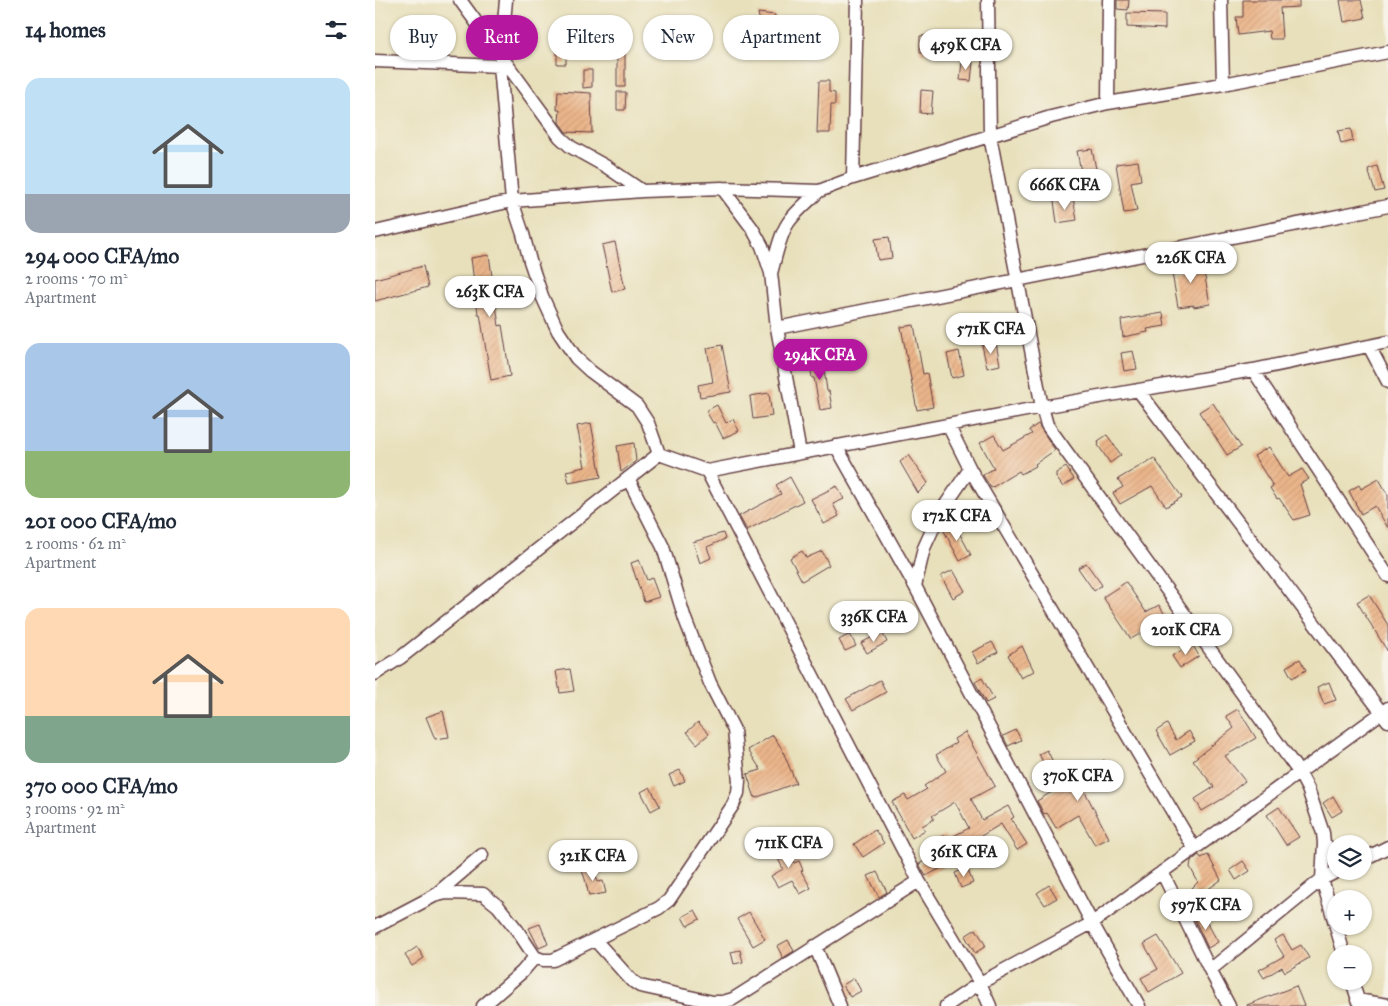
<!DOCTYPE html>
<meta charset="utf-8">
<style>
body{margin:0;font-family:"IM FELL Great Primer",serif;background:#f2f2f3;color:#1f2937;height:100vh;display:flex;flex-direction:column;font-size:19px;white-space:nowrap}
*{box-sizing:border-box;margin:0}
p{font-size:16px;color:#747a83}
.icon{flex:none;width:28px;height:28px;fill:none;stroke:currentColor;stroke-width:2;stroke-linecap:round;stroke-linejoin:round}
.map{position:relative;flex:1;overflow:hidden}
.sheet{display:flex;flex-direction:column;background:#fff;width:375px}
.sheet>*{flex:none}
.hud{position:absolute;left:15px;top:15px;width:475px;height:45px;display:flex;gap:10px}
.fabs{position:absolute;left:952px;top:835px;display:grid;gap:10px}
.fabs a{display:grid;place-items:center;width:45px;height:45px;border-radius:50%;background:#fff;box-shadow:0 1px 4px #0004;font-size:25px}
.price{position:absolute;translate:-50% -42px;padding:0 11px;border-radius:18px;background:#fff;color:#222;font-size:16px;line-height:32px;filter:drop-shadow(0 1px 2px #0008)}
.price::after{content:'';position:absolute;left:50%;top:30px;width:15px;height:11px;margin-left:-8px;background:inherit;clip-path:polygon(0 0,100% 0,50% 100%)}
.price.on{background:#b5179e;color:#fff}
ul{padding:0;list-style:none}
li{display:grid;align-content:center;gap:10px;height:265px;padding:0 25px}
li span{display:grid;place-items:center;height:155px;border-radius:15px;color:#555}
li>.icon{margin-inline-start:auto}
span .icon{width:90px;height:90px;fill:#fffc;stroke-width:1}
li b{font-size:21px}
h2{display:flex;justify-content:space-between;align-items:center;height:60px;padding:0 25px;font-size:21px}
.pill{padding:0 18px;border-radius:22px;background:#fff;box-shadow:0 1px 4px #0004;font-size:18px;line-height:45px}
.pill.on{background:#b5179e;color:#fff}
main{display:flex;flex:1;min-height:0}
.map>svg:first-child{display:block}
</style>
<main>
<section class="sheet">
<h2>14 homes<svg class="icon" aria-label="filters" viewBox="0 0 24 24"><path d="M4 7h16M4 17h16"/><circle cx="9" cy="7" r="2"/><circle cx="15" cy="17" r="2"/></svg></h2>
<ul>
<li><span style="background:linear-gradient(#bfe0f5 75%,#9aa5b1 0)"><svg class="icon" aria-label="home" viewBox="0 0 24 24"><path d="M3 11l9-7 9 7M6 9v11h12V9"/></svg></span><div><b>294 000 CFA/mo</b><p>2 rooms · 70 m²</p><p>Apartment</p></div></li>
<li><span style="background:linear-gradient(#a9c7e8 70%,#8fb573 0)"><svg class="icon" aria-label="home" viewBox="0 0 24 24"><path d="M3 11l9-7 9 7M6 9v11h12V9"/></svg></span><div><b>201 000 CFA/mo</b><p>2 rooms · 62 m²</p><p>Apartment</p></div></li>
<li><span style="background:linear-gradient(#ffd9b3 70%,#7fa58c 0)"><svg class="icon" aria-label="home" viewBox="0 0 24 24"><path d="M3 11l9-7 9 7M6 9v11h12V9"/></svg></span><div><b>370 000 CFA/mo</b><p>3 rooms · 92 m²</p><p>Apartment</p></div></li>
</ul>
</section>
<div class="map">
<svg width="1013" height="1006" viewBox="0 0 1013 1006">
<defs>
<pattern id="building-hatch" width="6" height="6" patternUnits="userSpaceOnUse" patternTransform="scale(1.25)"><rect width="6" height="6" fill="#ebb58a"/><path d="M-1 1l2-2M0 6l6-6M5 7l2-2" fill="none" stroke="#cb9b77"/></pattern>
</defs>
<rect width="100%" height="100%" fill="#f7f3e8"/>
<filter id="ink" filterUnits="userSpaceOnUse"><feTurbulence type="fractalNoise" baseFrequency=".02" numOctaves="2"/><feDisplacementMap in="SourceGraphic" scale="10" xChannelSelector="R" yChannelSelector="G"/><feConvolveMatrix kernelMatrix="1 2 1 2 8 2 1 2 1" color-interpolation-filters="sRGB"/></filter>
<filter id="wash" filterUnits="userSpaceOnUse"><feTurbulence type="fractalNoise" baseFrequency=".0096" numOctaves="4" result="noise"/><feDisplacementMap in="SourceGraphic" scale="20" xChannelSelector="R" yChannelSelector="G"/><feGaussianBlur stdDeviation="1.12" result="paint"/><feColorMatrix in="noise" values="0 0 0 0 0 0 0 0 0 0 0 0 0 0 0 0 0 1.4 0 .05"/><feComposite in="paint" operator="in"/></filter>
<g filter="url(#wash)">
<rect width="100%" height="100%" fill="#e8e0bb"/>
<g id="blocks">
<path fill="url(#building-hatch)" d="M742 0H754L753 10 742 9Z
M868 0H924V7L905 8 907 39H895L894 31 863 35 861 17H868Z
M965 0H986L990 18 969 22Z
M383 13 400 15 401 39 388 37Z
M752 13 790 14V29L752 27Z
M559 35 560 53H545V36Z
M182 46H191V64H182Z
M242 53H250V87H242Z
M587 61 598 62 596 81 585 80Z
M208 70H217V87L208 88Z
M444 81H454V92L460 93V105H456L455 133H442Z
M546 90 558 91 556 114 545 113Z
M183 91 216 93 217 133 191 132 184 122 185 110H182Z
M242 92H251L250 110H242Z
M976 129 978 141 966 144 963 131Z
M717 149 725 189 710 192 702 151Z
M763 161 766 180 756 182 762 211 749 213 741 164Z
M1002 166 1009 190 1000 192 993 169Z
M698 198 702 220 682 223 679 201Z
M514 237 517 258 503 260 500 239Z
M240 242 250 289 237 292 227 245Z
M114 255 124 326 127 325 135 376 116 380 105 314H103L96 258Z
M826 256 835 304 819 307V305L803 307 797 273 812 270 810 259Z
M48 266 53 287 0 301V279Z
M788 313 790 326 772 329 773 332 748 337 746 320Z
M539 325 548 374 552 373 558 407 542 410 526 327Z
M621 343 625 365 612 368 607 345Z
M347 345 356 392 325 397 323 385 338 382 332 348Z
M584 351 589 375 577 378 572 354Z
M758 351 762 369 749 371 746 353Z
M447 354 452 391H454L457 408 445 410 439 378H437L434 356Z
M394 393 397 416 378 419 375 396Z
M838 403 866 447 852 455 824 412Z
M342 405 351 423 358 419 364 431 348 438 340 422 338 423 331 411Z
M216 423 226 477 194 483 191 471 210 467 202 426Z
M663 424 680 450 660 464 661 466 646 474 644 471 616 488 608 475 619 468 605 443 619 435 628 450 657 434 654 430Z
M732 435 746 455 735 463 723 445 724 444 723 441Z
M259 443 261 461 246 472 242 446Z
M894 447 913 477 927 469 934 479 925 484 935 515 919 520 904 498 902 499 895 488 898 486 879 456Z
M534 455 553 483 543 493 525 462Z
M779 458 807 497 791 507 777 486 745 504 738 493 748 487 743 479Z
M691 467 699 479 688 487 681 477V473Z
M415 477 428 501 372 530 364 516 406 494 401 485Z
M1004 479 1013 495V528L1000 506 986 514 974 491 984 485 986 489Z
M462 486 469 499 458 504 464 516 449 524 436 499Z
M579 523 596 555 585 561 568 529Z
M348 533 350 539 332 547 336 558 325 563 318 542Z
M427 551 431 558 447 551 454 565 427 581 415 558Z
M264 560 272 580 277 578 284 597 269 602 256 563Z
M711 563 727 585 719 591 703 568Z
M578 570 590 591 578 598 566 576Z
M751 582 771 612 784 605 792 618 756 639 728 597Z
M994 595 1013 625V652L982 602Z
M507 632 512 642 492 653 486 643Z
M475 634 481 646 470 651 464 640Z
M617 642 623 652 603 663 597 652Z
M817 644 824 656 805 668 797 656Z
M647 646 659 671 646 678 633 655Z
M925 659 931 670 917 678 911 667Z
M195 669 199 691 185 693 181 671Z
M607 678 619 699 611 703 600 682Z
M505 680 511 692 478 710 471 699Z
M954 682 961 700 949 704 942 687Z
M863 709 881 738 850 756 870 781 849 798 827 811 820 799 839 787 818 760 859 728 851 716Z
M68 711 74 737 60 739 51 717Z
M323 722 334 734 322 744 312 732Z
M792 724 801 740 814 731 820 741 795 755 781 731Z
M641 730 646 740 633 746 628 736Z
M590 732 620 786 596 799 607 820 633 806 639 817 636 819 652 844 642 850 626 824 606 836 619 862 605 869 594 846 568 859 558 841 570 835 573 839 594 828 580 802 557 816 559 819 547 826 550 830 537 838 517 802 530 795 533 800 552 789 549 786 571 771 561 755 581 743 579 739Z
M398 735 407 749 421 783 380 798 372 774 386 770 373 750Z
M672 750 680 766 672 770 664 754Z
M729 760 738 774 709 790 734 838 720 845 703 815 681 828 672 813 669 814 662 801Z
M305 770 310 781 299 786 294 775Z
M275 787 285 806 276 811 266 792Z
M958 796 967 811 957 817 948 803Z
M904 807 924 837 911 845 892 815Z
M500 830 509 843 488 857 479 844Z
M407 839 419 863 424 861 428 870 426 871 436 888 425 894 417 880 403 887 396 876 408 869 396 844Z
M562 854 568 867 551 876 544 864Z
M824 855 826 858 833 855 846 880 822 897 817 888 823 882 815 867 816 861Z
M868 861 875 871 861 880 855 870Z
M216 864 223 882 228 881 231 893 214 896 210 879 206 868Z
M592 868 598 883 586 888 580 873Z
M502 872 512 892 504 897 493 876Z
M674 885 682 898 670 905 662 893Z
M320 910 325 919 312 926 307 917Z
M374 912 390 939 378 946 362 919Z
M827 913 843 942 833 948 819 918Z
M165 924 173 944 164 948 154 928Z
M601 929 611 946 600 953 590 936Z
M908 935 917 950 926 945 934 958 910 972 907 967 889 978 884 970 909 956 899 940Z
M783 936 806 973 774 992 766 978 783 969 769 944Z
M413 940 419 951 408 958 402 946Z
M42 947 49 958 37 966 30 955Z
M365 950 368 962 359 964 356 952Z
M479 978 486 991 475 997 468 985Z
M921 986 929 1006H872V1005Z"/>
</g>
</g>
<g filter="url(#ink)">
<use href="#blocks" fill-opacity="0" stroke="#623c41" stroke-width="1"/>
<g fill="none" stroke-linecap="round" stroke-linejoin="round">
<g stroke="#623c41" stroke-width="15">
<path id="minor" d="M85 0 185 137 196 147 232 167 267 191
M131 0 125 66 137 201 148 234 155 261 167 296 183 331 201 358 215 371 262 406 273 423 284 454 332 471 667 407 878 370 1013 342
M613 0 615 136 667 407 672 425 924 772 933 789 948 833 949 843 947 879 969 954
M846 0 848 84
M0 61 125 66
M733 103 734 0
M478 178 482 0
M347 188 377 228 387 246 396 273 402 328 425 453
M0 232 137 201 267 191 347 188 444 191 478 178 676 117 733 103 848 84 1013 52
M396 273C401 256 404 237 413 223 421 211 434 201 444 191
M402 328 1013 206
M994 346 1013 382
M878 370 1013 576
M763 390 1013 721
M573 425 595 469 819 848
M461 446 540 586 717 923 764 1006
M332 471 544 881 605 983 615 1006
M540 586 549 548 565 513 595 469
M0 674 25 658 284 454
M949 843 961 855
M989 859 1013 847
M787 872 835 970 854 1006
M59 896 71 893 108 894 123 906 142 930 160 957 168 960H178L284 908 294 900 358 805 363 793 364 781 359 730 335 683 310 619 288 547 253 478
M0 927 59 896 107 855
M220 940 256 980 265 986 338 1002H348L358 999 544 881
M440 946 465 1006
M835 970 947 879 963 871
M977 981 985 1006
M982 1000 1013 1005
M108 1006 147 972 160 957
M571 1006 605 983 717 923 1013 708"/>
</g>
<use href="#minor" stroke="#fff" stroke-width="12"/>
</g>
</g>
</svg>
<div class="fabs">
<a><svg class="icon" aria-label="layers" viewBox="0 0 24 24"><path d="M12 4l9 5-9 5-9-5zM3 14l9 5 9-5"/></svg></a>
<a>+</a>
<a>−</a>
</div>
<b class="price" style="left:591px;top:71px">459K CFA</b>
<b class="price" style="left:690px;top:211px">666K CFA</b>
<b class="price" style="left:816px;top:284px">226K CFA</b>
<b class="price" style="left:115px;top:318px">263K CFA</b>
<b class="price" style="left:616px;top:355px">571K CFA</b>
<b class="price on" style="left:445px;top:381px">294K CFA</b>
<b class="price" style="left:582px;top:542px">172K CFA</b>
<b class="price" style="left:499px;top:643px">336K CFA</b>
<b class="price" style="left:811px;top:656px">201K CFA</b>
<b class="price" style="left:703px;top:802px">370K CFA</b>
<b class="price" style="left:414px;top:869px">711K CFA</b>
<b class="price" style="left:589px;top:878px">361K CFA</b>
<b class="price" style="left:218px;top:882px">321K CFA</b>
<b class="price" style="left:831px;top:931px">597K CFA</b>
<div class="hud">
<a class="pill">Buy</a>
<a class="pill on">Rent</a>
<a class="pill">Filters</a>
<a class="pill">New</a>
<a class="pill">Apartment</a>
</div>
</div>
</main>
